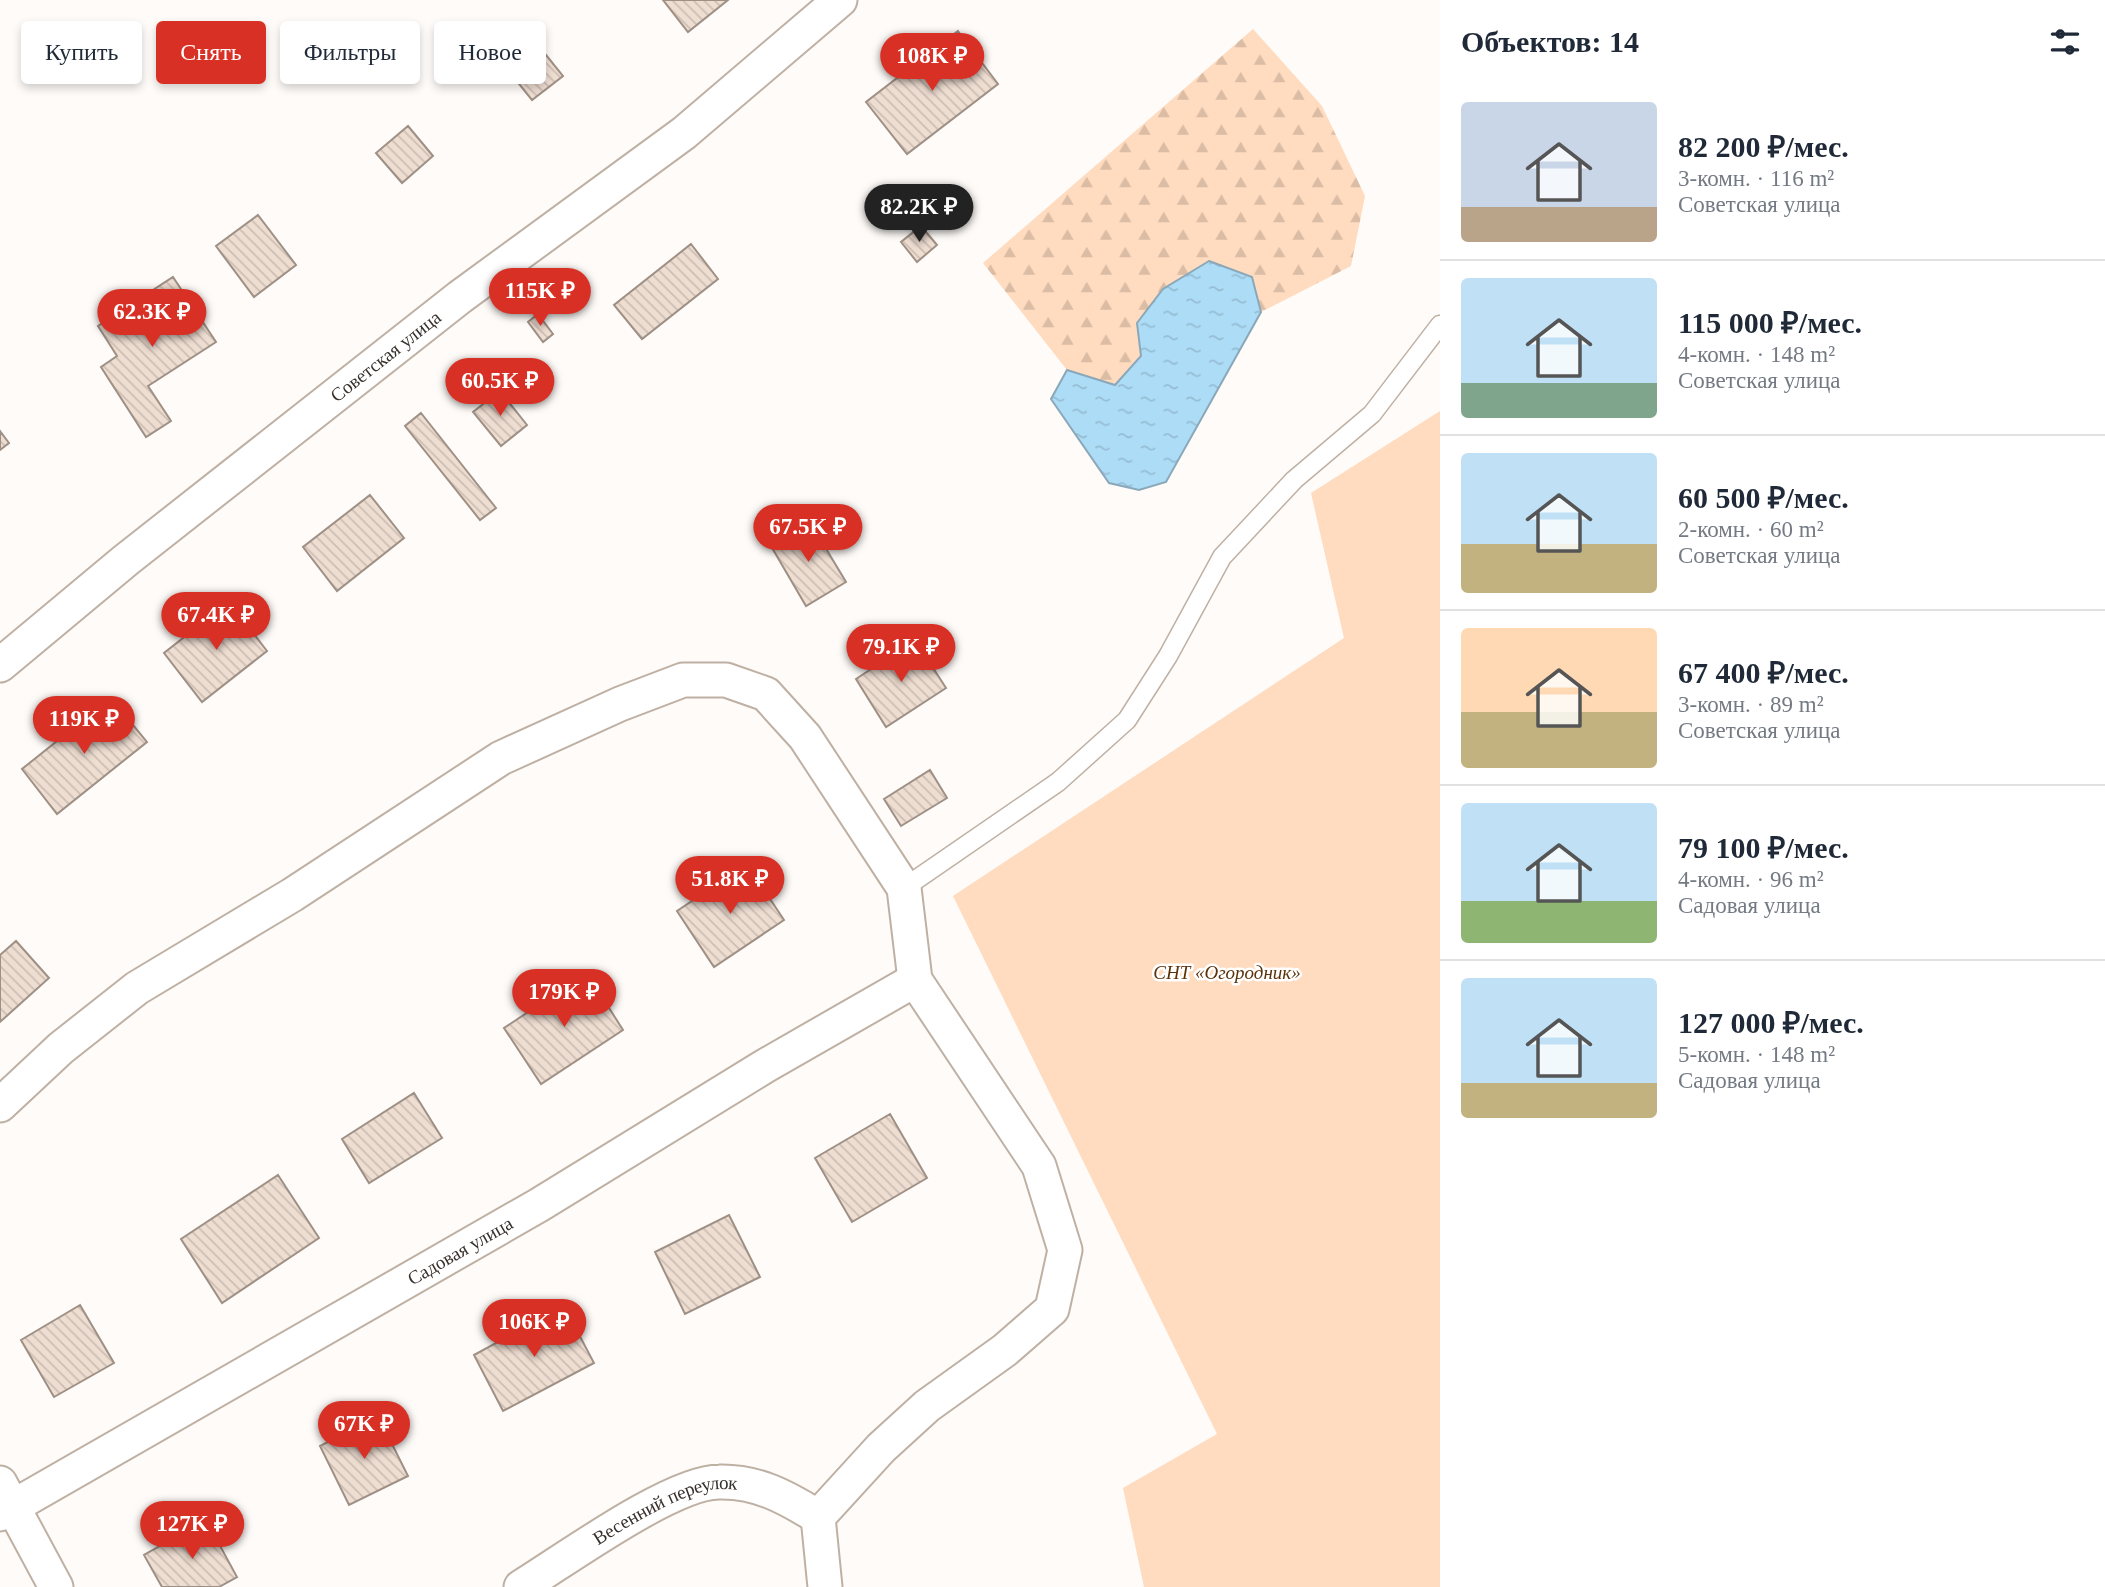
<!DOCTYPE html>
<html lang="ru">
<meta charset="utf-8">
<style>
body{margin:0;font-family:"Times New Roman",serif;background:#f6f6f7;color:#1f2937;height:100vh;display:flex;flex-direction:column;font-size:26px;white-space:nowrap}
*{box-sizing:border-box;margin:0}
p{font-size:23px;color:#747a83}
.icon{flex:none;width:38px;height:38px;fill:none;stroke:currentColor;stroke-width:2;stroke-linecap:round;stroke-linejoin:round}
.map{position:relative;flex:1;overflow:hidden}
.panel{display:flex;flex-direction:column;background:#fff;width:665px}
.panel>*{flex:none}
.hud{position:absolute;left:21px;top:21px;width:665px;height:63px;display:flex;gap:14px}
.price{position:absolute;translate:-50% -60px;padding:0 16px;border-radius:24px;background:#d93025;color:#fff;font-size:23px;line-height:46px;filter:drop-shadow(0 2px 4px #0008)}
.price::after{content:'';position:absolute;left:50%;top:42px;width:21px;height:16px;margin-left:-10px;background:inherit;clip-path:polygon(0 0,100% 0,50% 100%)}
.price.current{background:#222;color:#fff}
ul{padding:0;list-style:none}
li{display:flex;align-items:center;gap:21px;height:175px;padding:0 21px}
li+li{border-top:2px solid #e0e1e3}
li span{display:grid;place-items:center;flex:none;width:196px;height:140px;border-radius:7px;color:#555}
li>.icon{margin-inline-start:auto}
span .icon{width:84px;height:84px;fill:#fffc;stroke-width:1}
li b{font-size:30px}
h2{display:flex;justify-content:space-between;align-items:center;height:84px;padding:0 21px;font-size:30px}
.tag{padding:0 24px;border-radius:7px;background:#fff;box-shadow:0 4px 10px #0003;font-size:24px;line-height:63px}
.tag.current{background:#d93025;color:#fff}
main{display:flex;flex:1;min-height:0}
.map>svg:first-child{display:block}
</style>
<main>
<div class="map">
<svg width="1440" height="1587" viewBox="0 0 1440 1587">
<defs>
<pattern id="forest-firs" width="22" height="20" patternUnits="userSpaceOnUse" patternTransform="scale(1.75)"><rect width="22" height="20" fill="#ffdbbf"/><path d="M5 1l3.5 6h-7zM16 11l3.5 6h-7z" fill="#dbbca4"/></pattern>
<pattern id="water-ripples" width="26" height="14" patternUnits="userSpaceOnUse" patternTransform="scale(1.75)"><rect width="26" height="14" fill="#addcf6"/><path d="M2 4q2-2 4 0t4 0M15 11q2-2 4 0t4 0" fill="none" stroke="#95bdd3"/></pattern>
<pattern id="building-back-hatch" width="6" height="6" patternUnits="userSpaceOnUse" patternTransform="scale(1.75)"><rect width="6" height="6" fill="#eeddd1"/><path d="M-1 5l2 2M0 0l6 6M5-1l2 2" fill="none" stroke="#cdbeb4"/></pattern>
</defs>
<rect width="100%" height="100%" fill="#fefbf8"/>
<path fill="url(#forest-firs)" d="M1253 29 1322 106 1365 196 1351 266 1261 312 1252 277 1208 261 1163 289 1137 323 1141 356 1115 385 1067 370 983 263Z"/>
<path fill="#ffdbbf" d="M1440 411V1587H1144L1123 1488 1217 1434 953 896 1344 638 1311 493Z"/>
<path fill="url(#water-ripples)" stroke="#8aa8b9" stroke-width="2" d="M1209 261 1252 277 1261 312 1166 482 1139 490 1109 483 1051 399 1067 370 1115 385 1141 356 1137 323 1163 289Z"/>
<path fill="url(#building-back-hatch)" stroke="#9f9085" stroke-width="2" d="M663 0H728L688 32Z
M958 31 998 84 907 154 866 102Z
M534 40 563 76 532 100 503 64Z
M408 126 433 156 402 183 376 153Z
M258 215 296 265 254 297 216 246Z
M921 226 937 245 917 262 901 242Z
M691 244 718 279 642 339 614 305Z
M173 277 216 342 148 386 171 421 146 437 101 367 117 356 98 326Z
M538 314 553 334 543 342 528 322Z
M500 391 527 425 501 446 473 412Z
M421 413 496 508 480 520 405 426Z
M0 431 9 443 0 450Z
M370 495 404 538 337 591 303 547Z
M810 522 846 582 806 606 771 546Z
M229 602 267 651 202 702 164 653Z
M915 640 946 688 886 727 856 679Z
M111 698 147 742 57 814 22 769Z
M930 770 947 798 901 826 884 799Z
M747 864 784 920 714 967 677 911Z
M16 941 49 978 0 1022V955Z
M587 973 623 1030 541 1084 504 1028Z
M414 1093 442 1138 369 1183 342 1139Z
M890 1114 927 1178 852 1222 815 1158Z
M278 1175 319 1238 222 1303 181 1239Z
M729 1215 760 1277 685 1314 655 1252Z
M80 1305 114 1363 54 1397 21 1340Z
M564 1306 594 1363 503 1411 474 1355Z
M378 1416 408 1476 349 1505 320 1446Z
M206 1520 237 1577 219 1587H162L144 1555Z"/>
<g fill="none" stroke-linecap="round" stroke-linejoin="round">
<g stroke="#bfb0a4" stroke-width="21">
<path id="lane" d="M904 888 1058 782 1127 720 1168 656 1222 557 1294 480 1372 414 1440 325"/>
</g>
<g stroke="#bfb0a4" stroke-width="37">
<g id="street">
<path id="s1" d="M0 665 126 560 460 297 684 133 840 0"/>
<path d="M0 1105 61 1048 137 988 292 895 501 758 620 704 683 680H726L766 694 805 737 904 888 915 980 1039 1166 1065 1250 1052 1309 1005 1350 927 1406 881 1448 818 1517 825 1587"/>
<path d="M0 1483 56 1587"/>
<path id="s2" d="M0 1514 539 1205 765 1066 915 980"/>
<path id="s3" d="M521 1587C565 1560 672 1482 719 1482 757 1481 786 1497 818 1517"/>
</g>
</g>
<use href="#lane" stroke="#fff" stroke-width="18"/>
<use href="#street" stroke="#fff" stroke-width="33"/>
</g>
<g text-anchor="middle" stroke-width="5" stroke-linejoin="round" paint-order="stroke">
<g font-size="19" fill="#37302c" stroke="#fff">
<text dy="7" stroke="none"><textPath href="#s1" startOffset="494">Советская улица</textPath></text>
<text dy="7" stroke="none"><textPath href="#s2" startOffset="530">Садовая улица</textPath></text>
<text dy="7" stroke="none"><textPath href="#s3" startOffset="166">Весенний переулок</textPath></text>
</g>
<g font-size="19" font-style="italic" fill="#5c320a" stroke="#fff">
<text x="1227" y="979">СНТ «Огородник»</text>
</g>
</g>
</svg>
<b class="price" style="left:932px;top:93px">108K ₽</b>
<b class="price current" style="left:919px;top:244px">82.2K ₽</b>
<b class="price" style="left:540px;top:328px">115K ₽</b>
<b class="price" style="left:152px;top:349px">62.3K ₽</b>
<b class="price" style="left:500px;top:418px">60.5K ₽</b>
<b class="price" style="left:808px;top:564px">67.5K ₽</b>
<b class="price" style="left:216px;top:652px">67.4K ₽</b>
<b class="price" style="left:901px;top:684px">79.1K ₽</b>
<b class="price" style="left:84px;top:756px">119K ₽</b>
<b class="price" style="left:730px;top:916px">51.8K ₽</b>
<b class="price" style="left:564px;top:1029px">179K ₽</b>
<b class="price" style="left:534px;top:1359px">106K ₽</b>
<b class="price" style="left:364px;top:1461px">67K ₽</b>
<b class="price" style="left:192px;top:1561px">127K ₽</b>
<div class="hud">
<a class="tag">Купить</a>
<a class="tag current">Снять</a>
<a class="tag">Фильтры</a>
<a class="tag">Новое</a>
</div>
</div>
<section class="panel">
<h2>Объектов: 14<svg class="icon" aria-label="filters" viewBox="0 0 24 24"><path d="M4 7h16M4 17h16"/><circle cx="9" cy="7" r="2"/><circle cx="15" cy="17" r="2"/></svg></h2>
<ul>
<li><span style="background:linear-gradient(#c9d6e8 75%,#b9a48a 0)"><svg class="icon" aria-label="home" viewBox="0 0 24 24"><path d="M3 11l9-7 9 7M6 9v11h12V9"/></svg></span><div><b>82 200 ₽/мес.</b><p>3-комн. · 116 m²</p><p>Советская улица</p></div></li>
<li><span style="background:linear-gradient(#bfe0f5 75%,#7fa58c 0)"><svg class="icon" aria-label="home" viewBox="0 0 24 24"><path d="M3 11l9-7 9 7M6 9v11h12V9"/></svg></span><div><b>115 000 ₽/мес.</b><p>4-комн. · 148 m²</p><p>Советская улица</p></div></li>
<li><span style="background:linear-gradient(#bfe0f5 65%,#c2b280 0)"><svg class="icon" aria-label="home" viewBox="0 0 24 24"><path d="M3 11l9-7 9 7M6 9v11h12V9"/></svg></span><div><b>60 500 ₽/мес.</b><p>2-комн. · 60 m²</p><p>Советская улица</p></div></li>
<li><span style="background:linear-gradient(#ffd9b3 60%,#c2b280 0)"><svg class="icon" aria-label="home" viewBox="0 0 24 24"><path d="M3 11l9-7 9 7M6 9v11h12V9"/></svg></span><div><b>67 400 ₽/мес.</b><p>3-комн. · 89 m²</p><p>Советская улица</p></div></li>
<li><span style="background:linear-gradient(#bfe0f5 70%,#8fb573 0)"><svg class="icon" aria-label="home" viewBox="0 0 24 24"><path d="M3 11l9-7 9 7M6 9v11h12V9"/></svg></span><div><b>79 100 ₽/мес.</b><p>4-комн. · 96 m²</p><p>Садовая улица</p></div></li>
<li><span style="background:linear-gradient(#bfe0f5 75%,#c2b280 0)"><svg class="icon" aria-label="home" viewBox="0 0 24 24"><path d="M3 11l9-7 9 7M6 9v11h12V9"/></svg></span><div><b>127 000 ₽/мес.</b><p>5-комн. · 148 m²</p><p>Садовая улица</p></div></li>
</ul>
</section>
</main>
